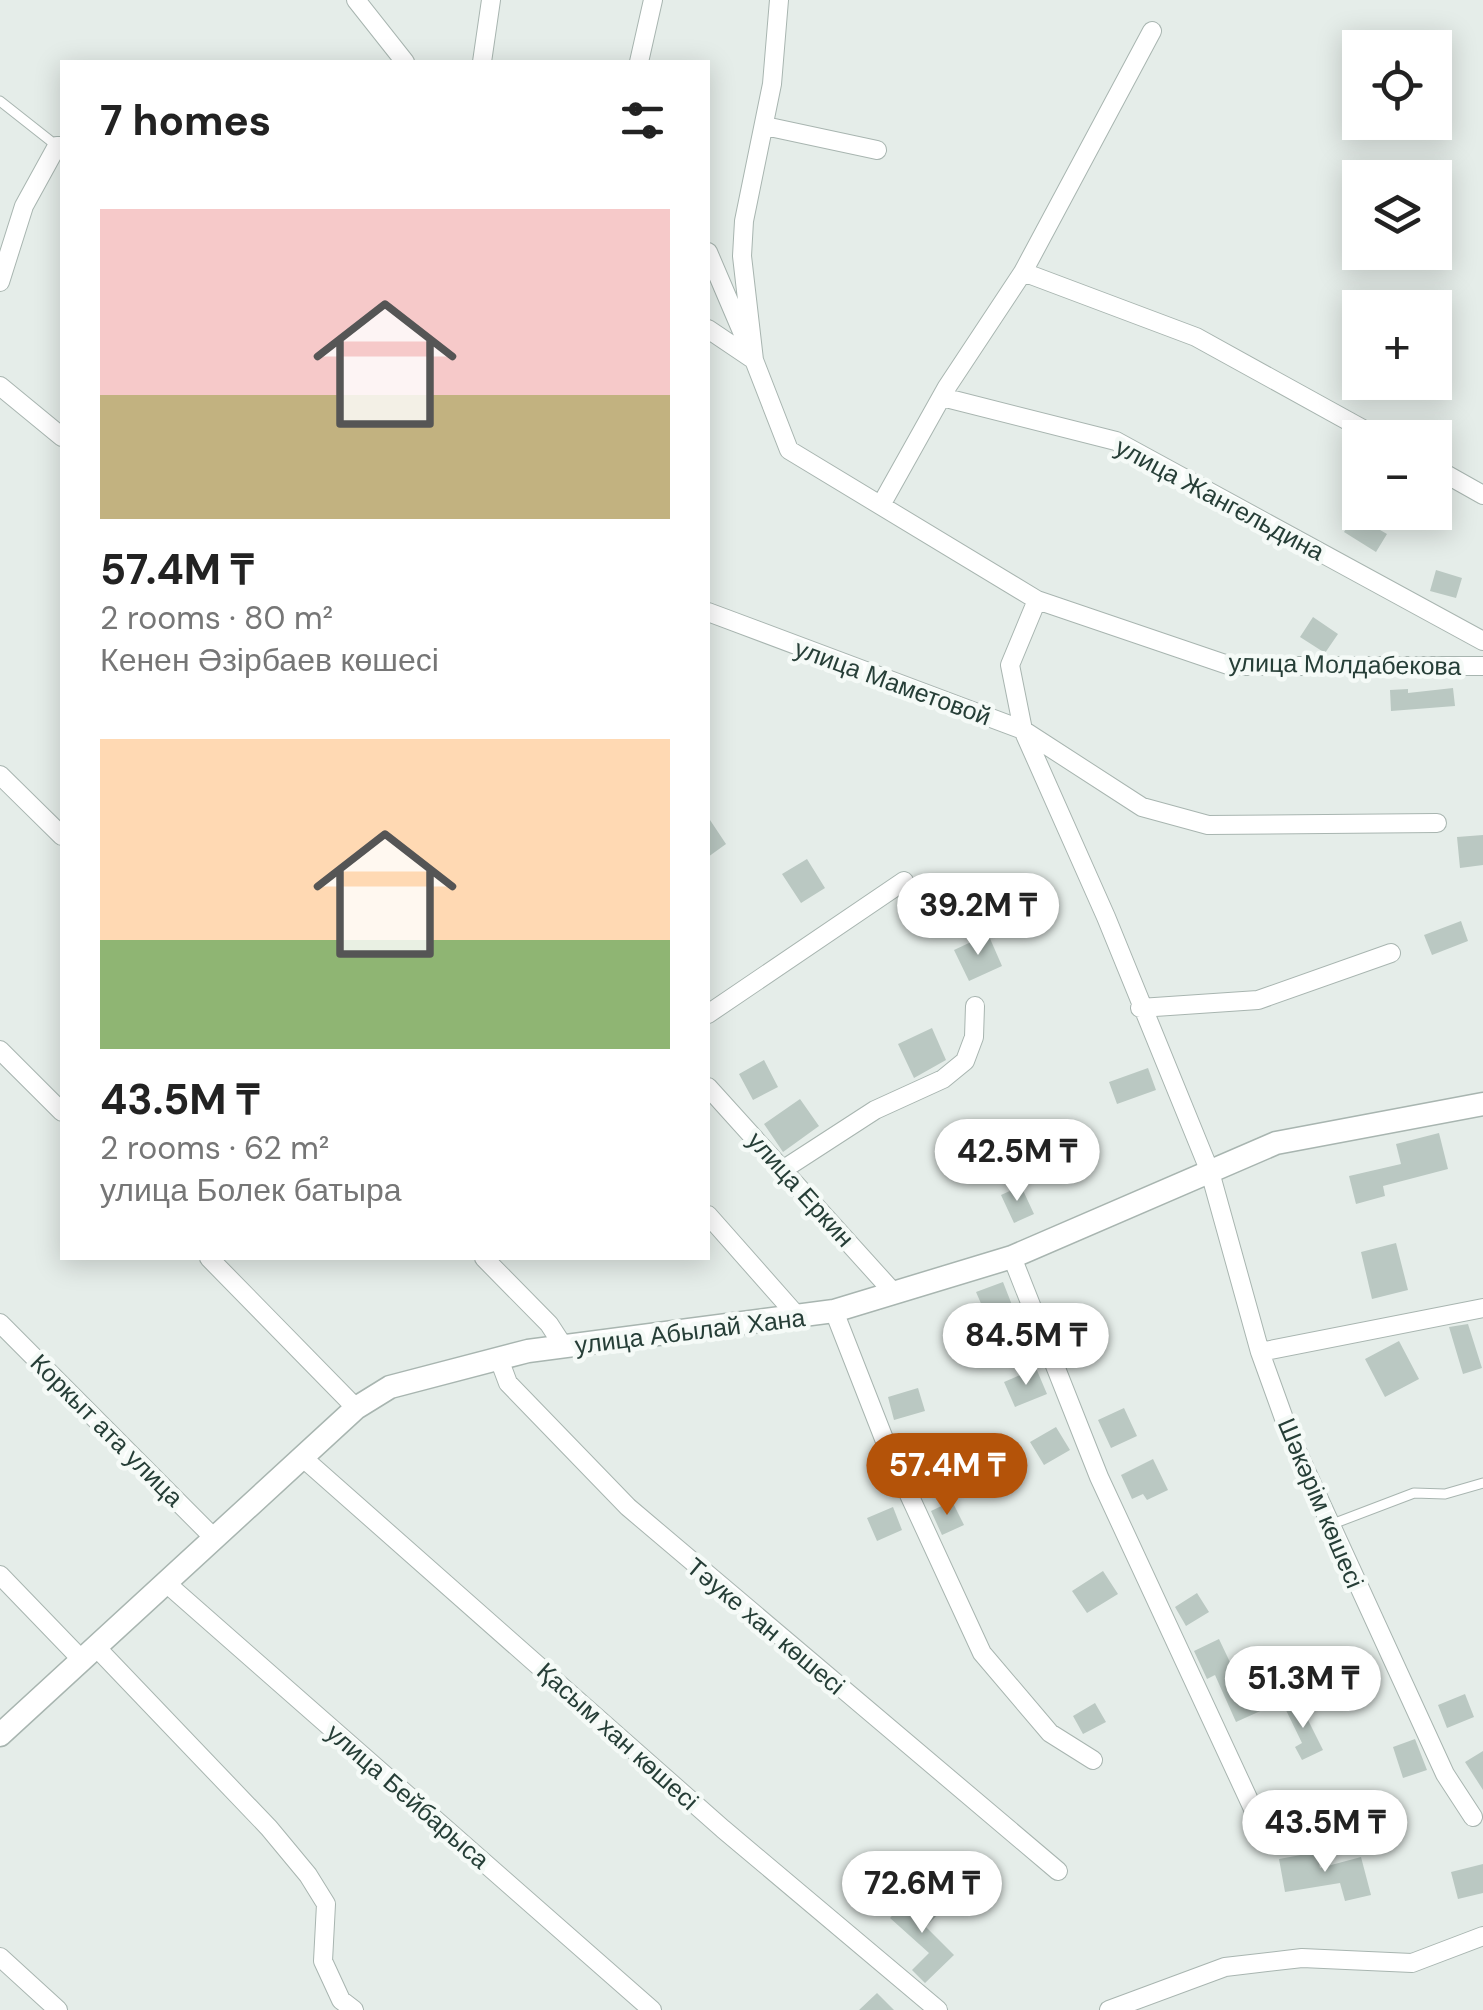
<!DOCTYPE html>
<meta charset="utf-8">
<style>
body{margin:0;font-family:"DM Sans",sans-serif;background:#f2f2f2;color:#222;height:100vh;display:flex;flex-direction:column;font-size:38px;white-space:nowrap}
*{box-sizing:border-box;margin:0}
p{font-size:32px;color:#767676}
.icon{flex:none;width:55px;height:55px;fill:none;stroke:currentColor;stroke-width:2;stroke-linecap:round;stroke-linejoin:round}
.map{position:relative;flex:1;overflow:hidden}
.drawer{position:absolute;left:60px;top:60px;width:650px;height:1200px;display:flex;flex-direction:column;background:#fff;border-radius:0px;box-shadow:0 5px 25px #0003}
.drawer>*{flex:none}
.controls{position:absolute;left:1342px;top:30px;display:grid;gap:20px}
.controls a{display:grid;place-items:center;width:110px;height:110px;border-radius:0px;background:#fff;box-shadow:0 5px 25px #0003;font-size:50px}
.price{position:absolute;translate:-50% -85px;padding:0 22px;border-radius:35px;background:#fff;color:#222;font-size:32px;line-height:65px;filter:drop-shadow(0 2px 5px #0008)}
.price::after{content:'';position:absolute;left:50%;top:60px;width:30px;height:22px;margin-left:-15px;background:inherit;clip-path:polygon(0 0,100% 0,50% 100%)}
.price.active{background:#b45309;color:#fff}
ul{padding:0;list-style:none}
li{display:grid;align-content:center;gap:20px;height:530px;padding:0 40px}
li span{display:grid;place-items:center;height:310px;border-radius:0px;color:#555}
li>.icon{margin-inline-start:auto}
span .icon{width:180px;height:180px;fill:#fffc;stroke-width:1}
li b{font-size:42px}
h2{display:flex;justify-content:space-between;align-items:center;height:120px;padding:0 40px;font-size:42px}
.map>svg:first-child{display:block}
</style>
<div class="map">
<svg width="1483" height="2010" viewBox="0 0 1483 2010">
<rect width="100%" height="100%" fill="#e5ede9"/>
<path fill="#bac8c2" d="M1354 515 1387 534 1376 552 1344 532Z
M1436 570 1462 578 1456 598 1430 591Z
M1313 617 1338 634 1325 653 1300 637Z
M1453 688 1455 706 1391 711 1390 690 1408 689V693Z
M708 817 726 844 708 857Z
M1483 835V865L1460 868 1457 837Z
M807 859 825 888 801 903 782 874Z
M1461 921 1468 941 1432 955 1424 935Z
M988 934 1002 966 969 981 954 950Z
M932 1028 946 1060 914 1078 898 1044Z
M764 1060 778 1087 753 1100 739 1074Z
M1148 1068 1156 1090 1117 1104 1109 1082Z
M800 1099 819 1126 783 1152 764 1124Z
M1439 1133 1448 1169 1383 1186 1385 1196 1356 1204 1349 1176 1401 1164 1396 1144Z
M1021 1186 1034 1214 1014 1223 1001 1195Z
M1396 1243 1408 1290 1372 1299 1361 1252Z
M1003 1282 1012 1305 986 1315 976 1292Z
M1468 1324 1482 1368 1463 1374 1449 1327Z
M1399 1341 1419 1379 1385 1397 1365 1359Z
M1036 1368 1047 1394 1015 1407 1004 1382Z
M918 1388 925 1411 894 1420 888 1397Z
M1124 1408 1137 1436 1111 1448 1098 1420Z
M1056 1427 1070 1450 1044 1465 1030 1442Z
M1153 1459 1168 1490 1147 1500 1143 1494 1132 1499 1121 1475Z
M952 1501 964 1525 942 1535 931 1511Z
M893 1507 902 1530 877 1541 867 1518Z
M1103 1571 1118 1594 1087 1613 1072 1591Z
M1197 1593 1209 1612 1186 1626 1175 1607Z
M1219 1639 1237 1677 1260 1667 1276 1704 1236 1722 1215 1675 1207 1679 1194 1651Z
M1465 1694 1474 1717 1447 1728 1438 1705Z
M1298 1700 1323 1750 1302 1760 1295 1747 1302 1743 1284 1706Z
M1095 1703 1106 1722 1083 1734 1073 1716Z
M1415 1739 1427 1770 1403 1778 1393 1747Z
M1483 1751V1790L1465 1762Z
M1299 1803 1312 1826 1274 1848 1261 1825Z
M1317 1852 1320 1868 1361 1857 1371 1895 1345 1901 1340 1883 1285 1892 1279 1859Z
M1483 1864V1893L1458 1899 1451 1872Z
M913 1893 937 1915 926 1927 954 1955 925 1983 912 1970 929 1953 890 1918Z
M877 1993 894 2010H859Z"/>
<g fill="none" stroke-linecap="round" stroke-linejoin="round">
<g stroke="#a8b5b0" stroke-width="11">
<path id="service" d="M0 101 57 146
M1330 1525 1414 1493 1445 1494 1483 1483"/>
</g>
<g stroke="#a8b5b0" stroke-width="20">
<path id="minor" d="M356 0 405 62
M482 62 491 0
M639 62 653 0
M765 126 877 150
M708 252 746 341
M1023 272 1196 337 1379 438
M0 282 24 206 57 146H62
M708 329 754 360 789 450 1037 600 1010 665 1023 730 1142 807 1208 825 1437 823
M754 360 742 256 744 221 772 84 779 0
M0 386 62 437
M942 397 1116 441 1483 641
M1435 468 1483 495
M881 505 947 387 1023 272 1152 31
M1037 600 1231 666H1483
M708 612 1023 730 1106 917 1210 1172 1260 1352 1291 1438 1445 1774 1473 1817
M0 775 62 836
M1140 1008 1258 1000 1391 953
M708 1014 904 881
M0 1050 62 1112
M708 1087 894 1293
M784 1169 875 1110 943 1079 965 1061 974 1037 975 1006
M708 1215 799 1318
M1012 1257 1099 1477 1254 1811
M209 1258 356 1408
M484 1258 549 1324 564 1347
M834 1311 888 1449 982 1653 1050 1733 1093 1760
M0 1323 214 1538
M1260 1352 1483 1308
M499 1359 508 1383 628 1507 1058 1871
M302 1457 723 1829 938 2010
M0 1575 81 1659
M165 1582 652 2010
M95 1646 269 1828 308 1875 326 1904 323 1961 341 2000 354 2010
M0 1957 58 2010
M1109 2010 1225 1967 1302 1958 1412 1963 1483 1936"/>
</g>
<g stroke="#a8b5b0" stroke-width="25">
<path id="tertiary" d="M0 1735 356 1408 390 1387 528 1351 834 1311 1012 1257 1276 1143 1483 1104"/>
</g>
<use href="#service" stroke="#fff" stroke-width="9"/>
<use href="#minor" stroke="#fff" stroke-width="18"/>
<use href="#tertiary" stroke="#fff" stroke-width="22"/>
</g>
<g text-anchor="middle" stroke-width="9" stroke-linejoin="round" paint-order="stroke">
<g font-size="25" fill="#263e37" stroke="#f5faf7">
<text transform="translate(1220 499) rotate(28)" y="9">улица Жангельдина</text>
<text transform="translate(1345 664) rotate(1)" y="9">улица Молдабекова</text>
<text transform="translate(893 682) rotate(20)" y="9">улица Маметовой</text>
<text transform="translate(801 1189) rotate(48)" y="9">улица Еркин</text>
<text transform="translate(690 1331) rotate(-7)" y="9">улица Абылай Хана</text>
<text transform="translate(107 1430) rotate(45)" y="9">Коркыт ата улица</text>
<text transform="translate(1321 1503) rotate(67)" y="9">Шәкәрім көшесі</text>
<text transform="translate(766 1626) rotate(40)" y="9">Тәуке хан көшесі</text>
<text transform="translate(618 1736) rotate(42)" y="9">Қасым хан көшесі</text>
<text transform="translate(408 1796) rotate(41)" y="9">улица Бейбарыса</text>
</g>
</g>
</svg>
<div class="controls">
<a><svg class="icon" aria-label="locate" viewBox="0 0 24 24"><circle cx="12" cy="12" r="6"/><path d="M12 2v4M12 18v4M2 12h4M18 12h4"/></svg></a>
<a><svg class="icon" aria-label="layers" viewBox="0 0 24 24"><path d="M12 4l9 5-9 5-9-5zM3 14l9 5 9-5"/></svg></a>
<a>+</a>
<a>−</a>
</div>
<b class="price" style="left:978px;top:958px">39.2M ₸</b>
<b class="price" style="left:1017px;top:1204px">42.5M ₸</b>
<b class="price" style="left:1026px;top:1388px">84.5M ₸</b>
<b class="price active" style="left:947px;top:1518px">57.4M ₸</b>
<b class="price" style="left:1303px;top:1731px">51.3M ₸</b>
<b class="price" style="left:1325px;top:1875px">43.5M ₸</b>
<b class="price" style="left:922px;top:1936px">72.6M ₸</b>
<section class="drawer">
<h2>7 homes<svg class="icon" aria-label="filters" viewBox="0 0 24 24"><path d="M4 7h16M4 17h16"/><circle cx="9" cy="7" r="2"/><circle cx="15" cy="17" r="2"/></svg></h2>
<ul>
<li><span style="background:linear-gradient(#f6c9c9 60%,#c2b280 0)"><svg class="icon" aria-label="home" viewBox="0 0 24 24"><path d="M3 11l9-7 9 7M6 9v11h12V9"/></svg></span><div><b>57.4M ₸</b><p>2 rooms · 80 m²</p><p>Кенен Әзірбаев көшесі</p></div></li>
<li><span style="background:linear-gradient(#ffd9b3 65%,#8fb573 0)"><svg class="icon" aria-label="home" viewBox="0 0 24 24"><path d="M3 11l9-7 9 7M6 9v11h12V9"/></svg></span><div><b>43.5M ₸</b><p>2 rooms · 62 m²</p><p>улица Болек батыра</p></div></li>
</ul>
</section>
</div>
